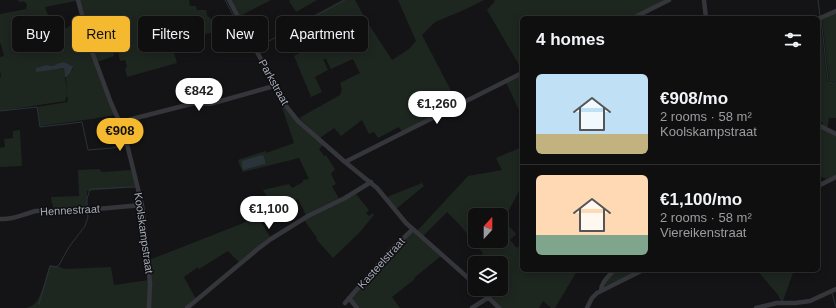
<!DOCTYPE html>
<meta charset="utf-8">
<style>
body{margin:0;font-family:Helvetica,sans-serif;background:#1d1d1e;color:#f1f3f6;height:100vh;display:flex;flex-direction:column;font-size:15px;white-space:nowrap}
*{box-sizing:border-box;margin:0}
p{font-size:13px;color:#9b9c9f}
.icon{flex:none;width:22px;height:22px;fill:none;stroke:currentColor;stroke-width:2;stroke-linecap:round;stroke-linejoin:round}
.map{position:relative;flex:1;overflow:hidden}
.side{position:absolute;left:520px;top:16px;width:300px;height:256px;display:flex;flex-direction:column;background:#0f0f10;border-radius:6px;box-shadow:0 2px 10px #0003,0 0 0 1px #2f2f30}
.side>*{flex:none}
.banner{position:absolute;left:12px;top:16px;width:380px;height:36px;display:flex;gap:8px}
.needle{width:26px;rotate:21deg}
.tools{position:absolute;left:468px;top:208px;display:grid;gap:8px}
.tools a{display:grid;place-items:center;width:40px;height:40px;border-radius:6px;background:#0f0f10;box-shadow:0 2px 10px #0003,0 0 0 1px #2f2f30;font-size:20px}
.price{position:absolute;translate:-50% -34px;padding:0 9px;border-radius:14px;background:#fff;color:#222;font-size:13px;line-height:26px;filter:drop-shadow(0 1px 2px #0008)}
.price::after{content:'';position:absolute;left:50%;top:24px;width:12px;height:9px;margin-left:-6px;background:inherit;clip-path:polygon(0 0,100% 0,50% 100%)}
.price.current{background:#f4b92f;color:#111}
ul{padding:0;list-style:none}
li{display:flex;align-items:center;gap:12px;height:100px;padding:0 16px}
li+li{border-top:1px solid #2f2f30}
li span{display:grid;place-items:center;flex:none;width:112px;height:80px;border-radius:6px;color:#555}
li>.icon{margin-inline-start:auto}
span .icon{width:48px;height:48px;fill:#fffc;stroke-width:1}
li b{font-size:17px}
h2{display:flex;justify-content:space-between;align-items:center;height:48px;padding:0 16px;font-size:17px}
.tag{padding:0 14px;border-radius:6px;background:#0f0f10;box-shadow:0 2px 10px #0003,0 0 0 1px #2f2f30;font-size:14px;line-height:36px}
.tag.current{background:#f4b92f;color:#111}
.map>svg:first-child{display:block}
</style>
<div class="map">
<svg width="836" height="308" viewBox="0 0 836 308">
<rect width="100%" height="100%" fill="#141416"/>
<path fill="#1e2620" fill-rule="evenodd" d="M17 0H76V1L45 7 51 24 46 22 55 35V33L72 25C75 33 77 41 86 38L115 115 85 120 40 126 37 107 67 102 68 100 67 95 65 101 0 111V78L1 76 0 70V57L4 56 1 44 0 43V14L26 9 27 4C24 1 22 1 19 2V1ZM64 62 72 66 73 69 66 77 67 93 64 68 36 71V68L46 65 53 66 59 63Z
M79 0H189L190 6H196L197 10H206L207 15 211 19H214L218 31 171 42 177 63 127 77 125 68 127 67 125 60 120 61 117 47 113 49 114 56 97 62Z
M231 0H271L240 16Z
M291 0H317L296 12 289 1Z
M342 0H355L366 20 392 60 409 49 416 41 398 0H484L464 10 435 22 422 35 458 104 402 132 399 127 378 138 374 132 369 134 362 120 341 136 334 128 320 138 299 118 340 95C342 91 342 88 340 83L360 73 353 59 331 69 326 59H323L328 70 315 77 322 92 311 97 294 56 315 45 301 22Z
M494 0H666L630 18H522V70L487 10 495 1Z
M836 13V81L830 83 829 79 822 19Z
M820 20 827 82 831 85 836 83V118H829L828 125 827 128 822 126 823 123 820 121 818 124V21Z
M522 74V117L506 82Z
M280 101 323 145 319 149 324 156 326 155 335 169 331 174 336 184 332 186 338 197V199L306 215 298 199 271 216 266 204 270 202 263 190 289 184 292 188 303 182V180L309 179 299 158 243 172 240 166 238 160 265 151 266 153 294 143ZM261 155 264 156 265 160V164L244 170V161Z
M818 126 836 135V175L826 179 818 175Z
M20 130 22 166 0 167V148L5 147 4 139 13 138V131Z
M522 147V188L520 189 504 220 516 234 510 240 517 248 522 244V270L577 271 555 308H551L543 301 539 308H501L485 291 487 289H501V263H479L478 262 483 253 459 224 447 212 423 236 417 231 468 176 502 170 496 158ZM475 215H501V241H475Z
M99 169 102 172 132 170 137 187 87 191V208L53 209V205L52 204 51 197 79 196 78 170Z
M422 183 424 186 396 209 387 197Z
M356 194 369 210 366 213 369 216 373 213 374 215 360 232 333 258 316 239 317 238 304 220Z
M258 216 270 237 239 262 228 251 199 269 198 267 184 277 196 299 184 308H150L149 260 241 224Z
M413 232 441 256 414 278 415 279 392 297 400 308H358L351 297 390 253Z
M50 265 55 266H57L65 269 111 267 114 285 149 280 147 308H26C28 307 33 306 34 304 42 298 46 274 50 265Z
M616 270H631L633 273 605 286 604 284Z
M757 270H794L783 301H781L778 295Z"/>
<path fill="#2a333a" d="M42 22H46L51 24 55 33C53 41 47 45 39 42 37 35 37 28 42 22Z
M64 62 72 66 73 67 70 73 66 77H65L64 68 36 72V68L46 65 53 66 59 63Z
M261 155 264 156 265 160V164L244 170H243L242 166V161Z"/>
<g fill="none" stroke-linecap="round" stroke-linejoin="round">
<path stroke="#2a333a" stroke-width="1" d="M225 0 252 50
M818 0 820 16
M821 19 828 81 829 83 832 84 836 82
M258 47 345 0
M0 111 37 107 40 127 82 122 88 150 113 148 124 145
M87 208V199L90 189 135 187
M832 293 836 307
M39 304 50 266 56 267 59 265 69 247 85 226 88 217 87 211"/>
<path stroke="#35363b" stroke-width="4.5" d="M78 0 91 49 111 103 124 132 142 205 150 283 149 308
M229 0 269 74 281 99 290 111 298 121 345 162 377 188 406 223 475 284
M704 0 706 18
M633 18 669 0
M818 19 836 11
M120 122 195 103 210 104 274 86
M818 125 836 134
M345 162 522 73
M818 186 836 177
M0 219C14 220 23 214 36 211L97 209 142 205
M480 289 499 308
M601 291C601 282 609 276 614 270
M349 298 357 308
M345 303 390 251 413 229
M187 308 259 248 271 239 308 216 345 198 371 182
M472 308 489 297
M587 308 592 298 597 293 643 270
M756 308 777 303H795L810 301 836 289"/>
</g>
<g text-anchor="middle" stroke-width="3" stroke-linejoin="round" paint-order="stroke">
<g font-size="11" fill="#a6aab7" stroke="#0f0f11">
<text transform="translate(274 82) rotate(61)" y="4">Parkstraat</text>
<text transform="translate(70 210) rotate(-3)" y="4">Hennestraat</text>
<text transform="translate(144 233) rotate(82)" y="4">Koolskampstraat</text>
<text transform="translate(381 263) rotate(-48)" y="4">Kasteelstraat</text>
</g>
</g>
</svg>
<div class="tools">
<a><svg class="needle" viewBox="-14 -14 28 28"><path d="M0-13l5 13h-10z" fill="#e53935"/><path d="M0 13l5-13h-10z" fill="#9b9c9f"/></svg></a>
<a><svg class="icon" aria-label="layers" viewBox="0 0 24 24"><path d="M12 4l9 5-9 5-9-5zM3 14l9 5 9-5"/></svg></a>
</div>
<b class="price" style="left:199px;top:112px">€842</b>
<b class="price" style="left:437px;top:125px">€1,260</b>
<b class="price current" style="left:120px;top:152px">€908</b>
<b class="price" style="left:269px;top:230px">€1,100</b>
<div class="banner">
<a class="tag">Buy</a>
<a class="tag current">Rent</a>
<a class="tag">Filters</a>
<a class="tag">New</a>
<a class="tag">Apartment</a>
</div>
<section class="side">
<h2>4 homes<svg class="icon" aria-label="filters" viewBox="0 0 24 24"><path d="M4 7h16M4 17h16"/><circle cx="9" cy="7" r="2"/><circle cx="15" cy="17" r="2"/></svg></h2>
<ul>
<li><span style="background:linear-gradient(#bfe0f5 75%,#c2b280 0)"><svg class="icon" aria-label="home" viewBox="0 0 24 24"><path d="M3 11l9-7 9 7M6 9v11h12V9"/></svg></span><div><b>€908/mo</b><p>2 rooms · 58 m²</p><p>Koolskampstraat</p></div></li>
<li><span style="background:linear-gradient(#ffd9b3 75%,#7fa58c 0)"><svg class="icon" aria-label="home" viewBox="0 0 24 24"><path d="M3 11l9-7 9 7M6 9v11h12V9"/></svg></span><div><b>€1,100/mo</b><p>2 rooms · 58 m²</p><p>Viereikenstraat</p></div></li>
</ul>
</section>
</div>
